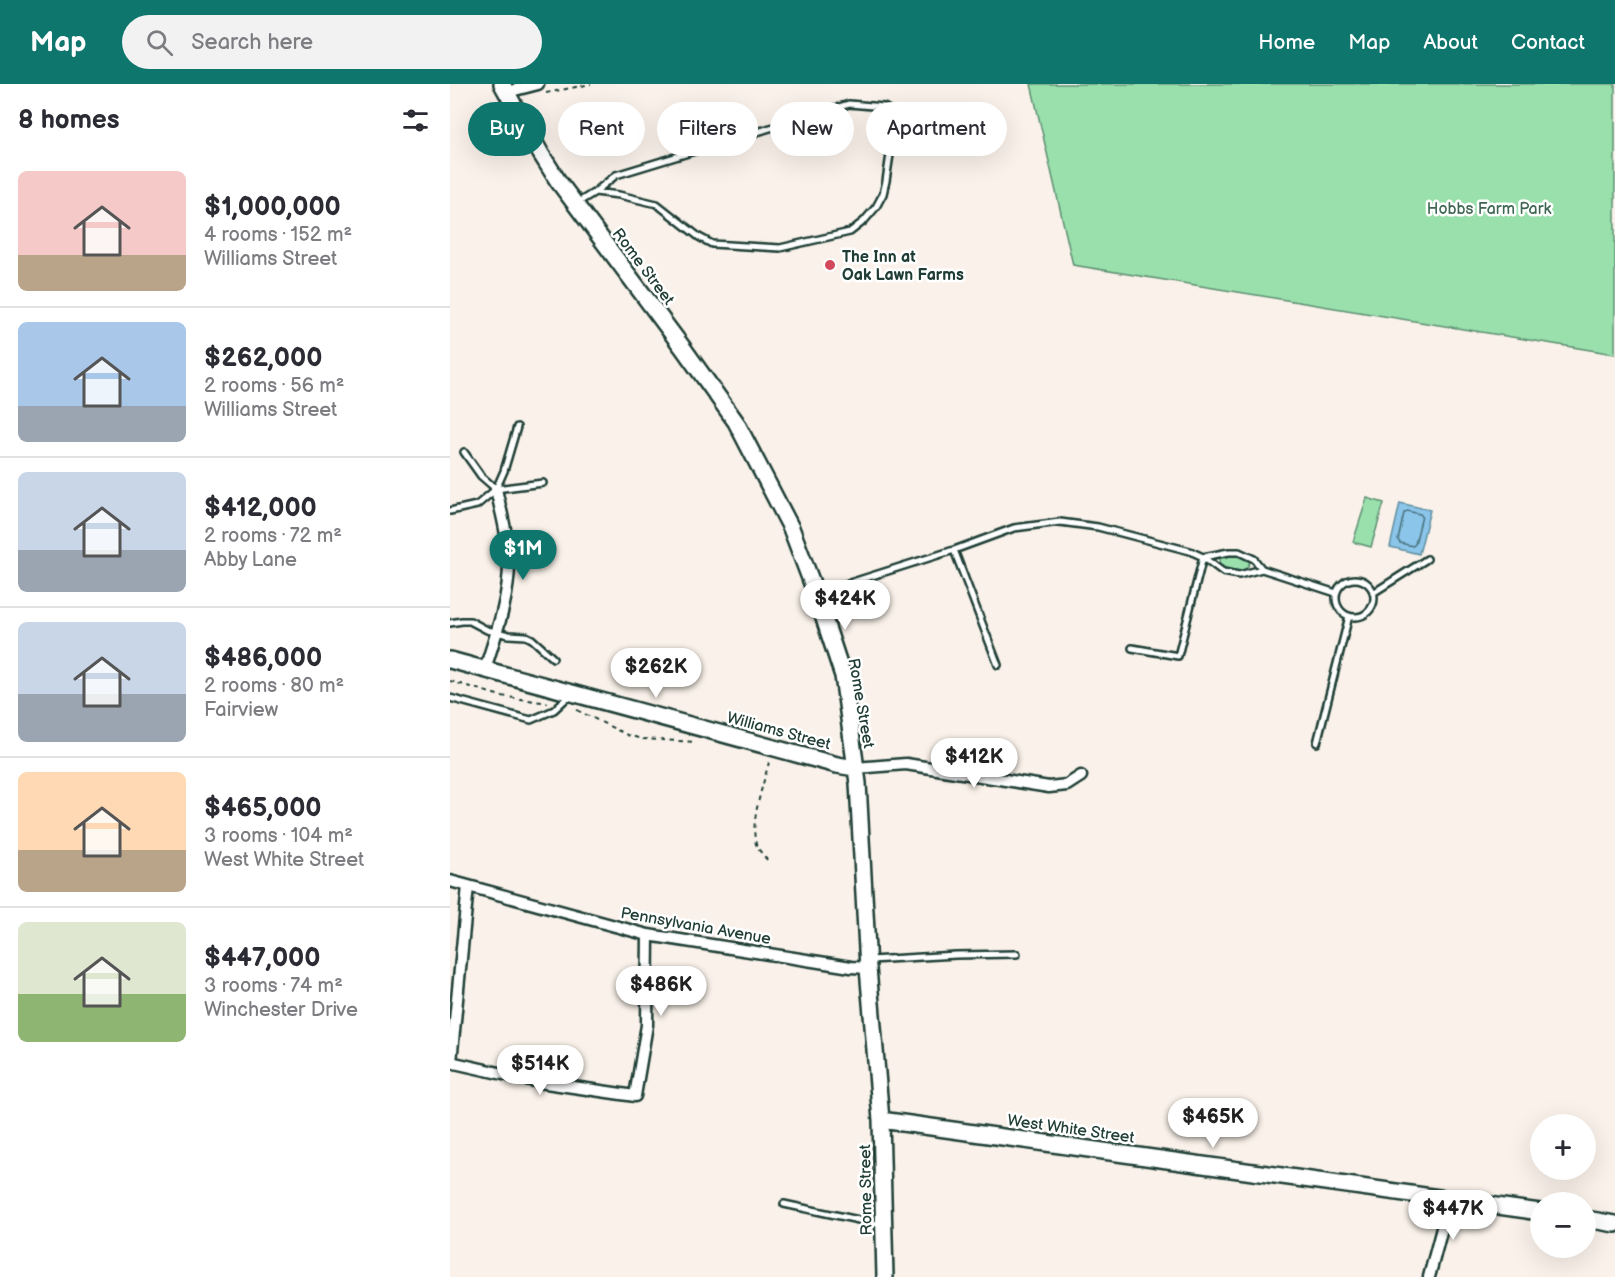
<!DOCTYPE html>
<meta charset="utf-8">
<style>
body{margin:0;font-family:"Balsamiq Sans",sans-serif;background:#f2f2f3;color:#2b2b33;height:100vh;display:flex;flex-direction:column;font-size:22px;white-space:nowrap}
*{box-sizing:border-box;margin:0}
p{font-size:20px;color:#7c7c81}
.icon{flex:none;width:33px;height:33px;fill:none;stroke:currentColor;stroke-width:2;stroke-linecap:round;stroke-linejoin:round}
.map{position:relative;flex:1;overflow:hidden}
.details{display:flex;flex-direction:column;background:#fff;width:450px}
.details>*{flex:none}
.guide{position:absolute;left:18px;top:18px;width:570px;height:54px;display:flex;gap:12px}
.buttons{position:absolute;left:1080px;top:1030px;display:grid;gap:12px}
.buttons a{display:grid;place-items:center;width:66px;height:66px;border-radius:50%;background:#fff;box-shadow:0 6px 24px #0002;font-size:30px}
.price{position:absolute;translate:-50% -51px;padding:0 14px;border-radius:21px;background:#fff;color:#222;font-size:20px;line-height:39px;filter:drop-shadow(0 2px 3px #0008)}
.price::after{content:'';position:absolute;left:50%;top:36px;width:18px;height:14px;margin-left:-9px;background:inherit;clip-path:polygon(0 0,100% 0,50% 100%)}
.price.selected{background:#0f766e;color:#fff}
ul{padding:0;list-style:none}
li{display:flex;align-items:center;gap:18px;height:150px;padding:0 18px}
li+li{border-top:2px solid #e1e1e2}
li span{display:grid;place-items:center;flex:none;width:168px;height:120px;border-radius:9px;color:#555}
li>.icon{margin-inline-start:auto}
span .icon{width:72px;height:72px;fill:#fffc;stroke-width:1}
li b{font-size:26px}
h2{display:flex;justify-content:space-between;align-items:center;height:72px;padding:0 18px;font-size:26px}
.tag{padding:0 21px;border-radius:27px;background:#fff;box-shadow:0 6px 24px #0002;font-size:21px;line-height:54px}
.tag.selected{background:#0f766e;color:#fff}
header{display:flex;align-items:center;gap:36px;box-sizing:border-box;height:84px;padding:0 30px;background:#0f766e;color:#fff}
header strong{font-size:28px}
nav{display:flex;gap:33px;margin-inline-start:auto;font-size:21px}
.search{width:420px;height:54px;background:#f2f2f3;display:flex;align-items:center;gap:15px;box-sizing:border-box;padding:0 21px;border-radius:33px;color:#7c7c81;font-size:22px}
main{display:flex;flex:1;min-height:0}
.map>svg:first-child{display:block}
</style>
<header>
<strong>Map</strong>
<div class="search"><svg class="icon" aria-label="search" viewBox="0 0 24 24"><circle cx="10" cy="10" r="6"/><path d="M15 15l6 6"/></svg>Search here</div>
<nav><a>Home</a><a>Map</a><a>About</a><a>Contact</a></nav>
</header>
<main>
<section class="details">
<h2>8 homes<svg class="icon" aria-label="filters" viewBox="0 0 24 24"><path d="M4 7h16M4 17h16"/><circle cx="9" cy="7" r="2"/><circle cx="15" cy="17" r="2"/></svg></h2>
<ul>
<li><span style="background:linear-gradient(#f6c9c9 70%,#b9a48a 0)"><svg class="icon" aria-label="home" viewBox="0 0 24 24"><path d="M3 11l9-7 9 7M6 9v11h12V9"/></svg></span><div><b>$1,000,000</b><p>4 rooms · 152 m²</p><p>Williams Street</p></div></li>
<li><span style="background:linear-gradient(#a9c7e8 70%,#9aa5b1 0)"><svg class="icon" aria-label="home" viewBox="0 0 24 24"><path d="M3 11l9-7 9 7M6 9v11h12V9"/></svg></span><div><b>$262,000</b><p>2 rooms · 56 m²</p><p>Williams Street</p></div></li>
<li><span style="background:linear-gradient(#c9d6e8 65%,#9aa5b1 0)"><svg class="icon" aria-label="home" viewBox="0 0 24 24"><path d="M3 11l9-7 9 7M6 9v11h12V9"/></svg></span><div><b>$412,000</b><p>2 rooms · 72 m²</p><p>Abby Lane</p></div></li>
<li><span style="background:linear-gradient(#c9d6e8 60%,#9aa5b1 0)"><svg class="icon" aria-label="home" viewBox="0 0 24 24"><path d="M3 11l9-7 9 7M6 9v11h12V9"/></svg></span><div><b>$486,000</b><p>2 rooms · 80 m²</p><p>Fairview</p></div></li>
<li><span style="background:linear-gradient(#ffd9b3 65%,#b9a48a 0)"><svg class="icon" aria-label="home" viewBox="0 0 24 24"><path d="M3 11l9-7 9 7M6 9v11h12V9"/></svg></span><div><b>$465,000</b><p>3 rooms · 104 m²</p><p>West White Street</p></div></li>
<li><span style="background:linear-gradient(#dfe7d0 60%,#8fb573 0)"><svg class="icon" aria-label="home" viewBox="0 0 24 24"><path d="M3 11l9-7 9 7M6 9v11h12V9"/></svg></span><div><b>$447,000</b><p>3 rooms · 74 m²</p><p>Winchester Drive</p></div></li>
</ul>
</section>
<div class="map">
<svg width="1165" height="1193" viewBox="0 0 1165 1193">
<rect width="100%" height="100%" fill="#faf2ea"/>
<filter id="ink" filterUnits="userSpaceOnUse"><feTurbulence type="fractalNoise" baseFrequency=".0167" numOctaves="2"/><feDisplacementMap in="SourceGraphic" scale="12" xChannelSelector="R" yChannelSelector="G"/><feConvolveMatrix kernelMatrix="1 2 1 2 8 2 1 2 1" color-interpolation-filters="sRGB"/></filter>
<g filter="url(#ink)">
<path fill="#9ae0ad" stroke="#5c8e70" stroke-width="1.5" d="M581 0H1165V270L623 181Z
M917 414 934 419 921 463 903 458Z
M783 470 791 471 800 474C800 491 779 489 769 480L770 473 773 471Z"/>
<path fill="#8bc5ea" stroke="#608fa1" stroke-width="1.5" d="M950 419 980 426 969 470 940 463Z"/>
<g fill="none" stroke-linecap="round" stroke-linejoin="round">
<path stroke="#4a737d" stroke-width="1.5" d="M957 427 970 430 972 432 965 460 963 462 950 459 948 456 954 429Z"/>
<g stroke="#1f3d34" stroke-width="10">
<path id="lane" d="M127 119 145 108 166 91 399 20 434 23 441 27 444 37 443 51 436 97 433 110 426 123 414 137 400 148 330 164 262 160 249 153 207 120 169 111 145 108
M14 368 31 392 46 405
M46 405 93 399
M0 427 27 421 46 405 54 387 67 343
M504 466 548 581
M753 473 779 468H789L804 475 812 485 886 509
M886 514a19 19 0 1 1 38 0a19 19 0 1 1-38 0Z
M368 509 504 466 564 444 610 438 648 443 740 467 753 473 773 488 789 491 812 485
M923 509 977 475
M0 539 12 537H20L37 546 59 551 76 552 82 555 103 574
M682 564 728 572 753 473
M0 614 81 636 104 626 120 611
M867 659 899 532
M420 876 506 871 567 870
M334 1120 432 1141"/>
</g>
<g stroke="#1f3d34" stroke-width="15">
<path id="street" d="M57 8 88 0
M35 585C46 550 60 512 59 475 58 451 51 428 46 405
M405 684 456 680 599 703 617 701 631 692
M0 797 198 851 401 883 418 884
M0 978 89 998 185 1012 197 941 198 851
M1 978 18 802
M979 1193 1000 1114"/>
</g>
<g stroke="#1f3d34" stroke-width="20">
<path id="secondary" d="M52 0 91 70 108 97 233 264 286 338 341 444 366 510 393 592 408 699 418 884 431 1036 435 1193
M0 576 387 681 405 684
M431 1036 1090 1128
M1136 1135 1165 1140"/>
</g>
<path stroke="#1f3d34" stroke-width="2" stroke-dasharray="4.5 4.5" stroke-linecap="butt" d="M96 9 141 0
M0 597 51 612 98 619
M127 626 177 651 192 655 246 658
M317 776C314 772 311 768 308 765 297 744 314 699 319 678"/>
<use href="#lane" stroke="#fff" stroke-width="5"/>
<use href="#street" stroke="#fff" stroke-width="10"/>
<use href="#secondary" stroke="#fff" stroke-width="15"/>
</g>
</g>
<circle fill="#d1495b" stroke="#fff" stroke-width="2" cx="380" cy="181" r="6"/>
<g text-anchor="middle" stroke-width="5" stroke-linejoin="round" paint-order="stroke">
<g font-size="16" fill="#3e6652" stroke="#fff">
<text x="1039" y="130">Hobbs Farm Park</text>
</g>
<g font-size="16" font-weight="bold" fill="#1f3d34" stroke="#fff" text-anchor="start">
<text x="392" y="178">The Inn at<tspan x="392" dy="18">Oak Lawn Farms</tspan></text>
</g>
<g font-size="16" fill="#1f3d34" stroke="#fff">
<text transform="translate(194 182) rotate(53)" y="6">Rome Street</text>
<text transform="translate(412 619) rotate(80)" y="6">Rome Street</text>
<text transform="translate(329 646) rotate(15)" y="6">Williams Street</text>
<text transform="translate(246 841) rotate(10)" y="6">Pennsylvania Avenue</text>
<text transform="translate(621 1044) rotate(8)" y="6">West White Street</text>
<text transform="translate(415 1106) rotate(-91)" y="6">Rome Street</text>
</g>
</g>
</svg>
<div class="buttons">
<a>+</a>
<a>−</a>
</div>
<b class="price selected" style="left:73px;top:497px">$1M</b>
<b class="price" style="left:395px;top:547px">$424K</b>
<b class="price" style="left:206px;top:615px">$262K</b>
<b class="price" style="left:524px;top:705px">$412K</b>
<b class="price" style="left:211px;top:933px">$486K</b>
<b class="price" style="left:90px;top:1012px">$514K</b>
<b class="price" style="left:763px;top:1065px">$465K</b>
<b class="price" style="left:1003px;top:1157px">$447K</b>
<div class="guide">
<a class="tag selected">Buy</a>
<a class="tag">Rent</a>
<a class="tag">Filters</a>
<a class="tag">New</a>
<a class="tag">Apartment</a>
</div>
</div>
</main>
